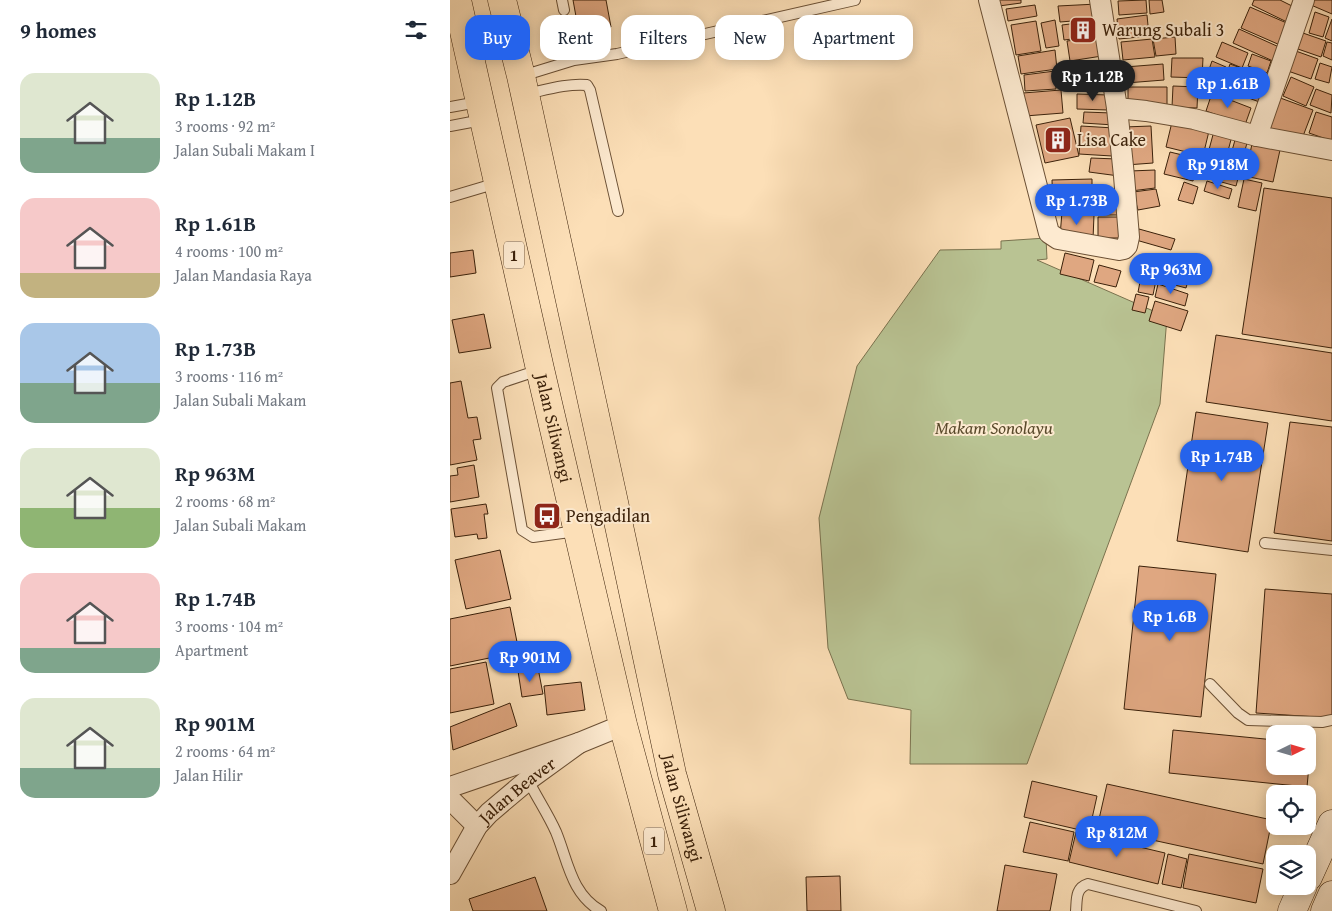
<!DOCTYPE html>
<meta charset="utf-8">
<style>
body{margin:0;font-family:"Gentium Book Plus",serif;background:#f6f6f7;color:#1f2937;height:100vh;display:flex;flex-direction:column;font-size:19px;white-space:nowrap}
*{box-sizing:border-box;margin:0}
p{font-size:16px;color:#747a83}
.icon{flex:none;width:28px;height:28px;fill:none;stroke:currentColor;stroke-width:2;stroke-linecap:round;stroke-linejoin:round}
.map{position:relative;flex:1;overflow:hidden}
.details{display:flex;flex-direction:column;background:#fff;width:450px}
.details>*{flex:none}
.top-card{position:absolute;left:15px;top:15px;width:475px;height:45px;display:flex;gap:10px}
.needle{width:32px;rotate:85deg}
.tools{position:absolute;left:816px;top:725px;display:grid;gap:10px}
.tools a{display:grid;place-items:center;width:50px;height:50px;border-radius:10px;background:#fff;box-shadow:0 2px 12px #0003;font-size:25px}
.price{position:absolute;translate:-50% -42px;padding:0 11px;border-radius:18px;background:#2563eb;color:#fff;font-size:16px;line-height:32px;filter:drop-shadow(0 1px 2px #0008)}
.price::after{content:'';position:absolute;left:50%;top:30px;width:15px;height:11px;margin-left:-8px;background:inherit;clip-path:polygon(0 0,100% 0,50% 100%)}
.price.on{background:#222;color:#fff}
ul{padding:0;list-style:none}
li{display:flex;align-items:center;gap:15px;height:125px;padding:0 20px}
li span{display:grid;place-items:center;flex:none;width:140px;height:100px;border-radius:15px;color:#555}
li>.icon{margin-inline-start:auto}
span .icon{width:60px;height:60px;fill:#fffc;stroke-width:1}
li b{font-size:21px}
h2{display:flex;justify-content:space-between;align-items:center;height:60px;padding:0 20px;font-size:21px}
.tag{padding:0 18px;border-radius:15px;background:#fff;box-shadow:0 2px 12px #0003;font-size:18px;line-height:45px}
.tag.on{background:#2563eb;color:#fff}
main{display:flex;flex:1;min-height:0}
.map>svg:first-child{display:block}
</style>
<main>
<section class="details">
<h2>9 homes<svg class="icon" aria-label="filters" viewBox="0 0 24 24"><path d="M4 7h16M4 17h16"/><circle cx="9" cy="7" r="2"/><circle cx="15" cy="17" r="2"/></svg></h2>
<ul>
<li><span style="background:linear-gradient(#dfe7d0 65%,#7fa58c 0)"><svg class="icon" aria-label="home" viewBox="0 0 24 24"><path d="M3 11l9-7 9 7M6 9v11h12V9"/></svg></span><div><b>Rp 1.12B</b><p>3 rooms · 92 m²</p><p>Jalan Subali Makam I</p></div></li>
<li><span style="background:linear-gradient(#f6c9c9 75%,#c2b280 0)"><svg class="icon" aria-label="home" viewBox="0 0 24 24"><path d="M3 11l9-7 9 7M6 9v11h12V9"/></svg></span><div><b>Rp 1.61B</b><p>4 rooms · 100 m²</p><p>Jalan Mandasia Raya</p></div></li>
<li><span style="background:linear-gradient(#a9c7e8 60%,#7fa58c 0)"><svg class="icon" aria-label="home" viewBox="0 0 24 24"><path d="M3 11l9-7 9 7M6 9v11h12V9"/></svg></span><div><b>Rp 1.73B</b><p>3 rooms · 116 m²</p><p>Jalan Subali Makam</p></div></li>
<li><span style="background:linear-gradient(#dfe7d0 60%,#8fb573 0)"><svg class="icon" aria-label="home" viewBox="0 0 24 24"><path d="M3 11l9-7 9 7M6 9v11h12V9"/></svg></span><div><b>Rp 963M</b><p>2 rooms · 68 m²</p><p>Jalan Subali Makam</p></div></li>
<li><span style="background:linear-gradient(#f6c9c9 75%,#7fa58c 0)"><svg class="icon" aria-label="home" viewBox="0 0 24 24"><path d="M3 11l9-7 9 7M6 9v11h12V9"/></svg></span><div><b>Rp 1.74B</b><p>3 rooms · 104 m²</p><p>Apartment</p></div></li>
<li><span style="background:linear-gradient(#dfe7d0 70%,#7fa58c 0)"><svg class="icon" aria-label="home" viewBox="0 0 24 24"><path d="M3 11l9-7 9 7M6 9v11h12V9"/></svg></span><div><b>Rp 901M</b><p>2 rooms · 64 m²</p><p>Jalan Hilir</p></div></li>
</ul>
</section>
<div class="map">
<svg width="882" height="911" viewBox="0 0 882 911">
<rect width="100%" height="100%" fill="#fcdfb7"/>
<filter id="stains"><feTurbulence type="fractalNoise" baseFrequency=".004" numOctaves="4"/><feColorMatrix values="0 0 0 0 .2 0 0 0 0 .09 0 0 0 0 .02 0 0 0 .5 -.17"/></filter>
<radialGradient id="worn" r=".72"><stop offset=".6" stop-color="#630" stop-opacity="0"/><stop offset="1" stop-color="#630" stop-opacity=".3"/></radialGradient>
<path fill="#b9c393" stroke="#7a724e" d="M596 238 597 259 587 260 717 317 710 404 577 764H460L461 710 398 699 378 648 369 518 407 366 490 250 551 249V241Z"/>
<path fill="#dfa781" stroke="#3b210a" d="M123 0H156L161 27 129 33Z
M548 0H571V3L549 6Z
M696 0 697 13 669 15 668 1Z
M699 0H712L714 12 700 14Z
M804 0H830L846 8 839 23 802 5Z
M862 0H882V14L861 5Z
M647 4 648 19 610 22 608 6Z
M585 5 587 16 558 21 556 9Z
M800 7 839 24 830 45 791 28Z
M865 12 879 17 873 37 859 33Z
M697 15 699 36 669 39 667 19Z
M882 19V41L875 38Z
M605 20 609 46 596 48 591 23Z
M652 20 654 35 614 40 612 25Z
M586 21 591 51 566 55 561 25Z
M789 29 829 47 823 61 783 43Z
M850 32 876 41 871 57 845 48Z
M650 37 652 56 620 61 617 41Z
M725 37 726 54 706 56 703 39Z
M702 39 705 57 673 60 671 42Z
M772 42 798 53 792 68 766 57Z
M877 42 882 43V60L873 56Z
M605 50 607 69 571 74 568 56Z
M843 50 868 59 861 79 835 70Z
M802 54 821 61 817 73 798 66Z
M722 58H753L752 78 721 77Z
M762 61 776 67 770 83 756 78Z
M870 63 882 67 879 83 865 79Z
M652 64 654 83 633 85 631 66Z
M713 64 714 80 676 83 675 67Z
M780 64 821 79 812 103 772 88Z
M627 68 628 78 618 79 617 69Z
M605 71 606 89 575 91 574 75Z
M841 77 864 87 856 106 833 96Z
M723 86 748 87 747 108 722 107Z
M678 87H717V107H678Z
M866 89 882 95 881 113 860 105Z
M611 90 613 113 575 116 573 93Z
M762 93 801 108 795 125 756 111Z
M627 94 659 95 658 110 627 109Z
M825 96 863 110 850 144 813 131Z
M634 112 662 113 664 125 633 123Z
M866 112 882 117V141L859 133Z
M620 118 629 156 595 163 586 125Z
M722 122 759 131 753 156 716 147Z
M631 126 664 128 662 156 629 154Z
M701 126 703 163 676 165 674 127Z
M764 131 782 136 775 162 757 157Z
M785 140 797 143 790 168 778 165Z
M802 144 830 150 823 182 795 176Z
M720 152 749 159 743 181 714 174Z
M641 158 667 159 669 176 639 172Z
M762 162 790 171 786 186 757 178Z
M705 170V188L681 191 680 171Z
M642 179V210H603L602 180Z
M794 179 812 183 806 211 788 207Z
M757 181 782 189 779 199 754 191Z
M734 182 748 187 743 204 728 200Z
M814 188 882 198V348L792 334Z
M706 189 710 206 688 210 683 192Z
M649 197H674V215H649Z
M612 212 644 215 643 239 610 236Z
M648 217H674V238H648Z
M689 229 725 239 721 250 686 240Z
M23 250 26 273 0 277V253Z
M615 253 644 260 639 281 610 274Z
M649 265 671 271 666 287 644 282Z
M710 266 740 273 736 288 706 280Z
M691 277 706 280 703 295 688 292Z
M708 284 738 294 735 306 705 297Z
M686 294 699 297 695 313 682 310Z
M705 301 738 311 731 331 699 321Z
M34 314 41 348 9 353 2 320Z
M766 335 882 353V421L756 402Z
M11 381 18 418 27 417 31 439 23 440 27 460 0 465V383Z
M746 412 818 423 798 552 727 541Z
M840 422 882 427V541L824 533Z
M24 465 29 497 0 502V476L8 475 7 468Z
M36 504 38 514H34L37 538 28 539 27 534 5 537 1 509Z
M50 550 61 599 16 609 5 560Z
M689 566 766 574 751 717 674 709Z
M815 589 882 594V718L806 713Z
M60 607 69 652 0 666V619Z
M36 662 44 704 0 713V669Z
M88 668 93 694 72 697 68 671Z
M131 682 135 710 97 715 94 686Z
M60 703 67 726 3 750 0 727Z
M723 730 825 740V766H858V744H861L857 787 719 773Z
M582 781 647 796 639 832 574 817Z
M657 784 822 820 813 864 647 828Z
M580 822 624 832 618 861 573 852Z
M626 832 715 853 708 884 619 862Z
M718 854 737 859 731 888 712 884Z
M739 854 813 869 806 903 733 888Z
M555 865 607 874 600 911H547Z
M390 876 391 911H357L356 877Z
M85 877 97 911H23L19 899Z"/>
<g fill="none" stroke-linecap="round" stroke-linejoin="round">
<g stroke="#6b5035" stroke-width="12">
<path id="lane" d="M112 0 114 10
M72 76 124 60 167 54 405 0
M76 94C95 90 118 83 137 85L140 90 168 211
M0 107 28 102
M0 126 32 120
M0 197 47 183
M89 370 53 382 47 388 72 530 83 537 127 531
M815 543 882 550
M760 684 788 713 798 720 872 722 882 720
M78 780C87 798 98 814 106 832 118 861 121 894 151 911
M626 911C627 900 625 888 638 884L746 911"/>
</g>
<g stroke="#6b5035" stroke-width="22">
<g id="street">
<path d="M539 0 599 233 608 239 669 250 674 249 677 246 679 237 674 176 667 108 650 0"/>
<path d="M667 108 696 111 744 119 807 136 882 150"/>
<path d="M807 136 854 0"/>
<path d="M0 787 129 743 173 725"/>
<path d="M0 799 27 826"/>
<path id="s1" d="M0 874 27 826 39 813 78 780 129 743"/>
</g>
</g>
<g stroke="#3b210a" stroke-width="29">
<path id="secondary" d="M858 877 882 824
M842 911 853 886
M875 911 882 895"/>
</g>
<g stroke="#3b210a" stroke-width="29">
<g id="highway">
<path id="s2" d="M7 0 90 369 173 725 223 911"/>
<path id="s3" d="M52 0 71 76 162 493 222 774 261 911"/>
</g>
</g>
<use href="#lane" stroke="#fdead0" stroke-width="10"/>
<use href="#street" stroke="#fdead0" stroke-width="20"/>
<use href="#secondary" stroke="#fdead0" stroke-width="28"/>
<use href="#highway" stroke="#fcdfb7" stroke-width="28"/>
</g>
<defs>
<g id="building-square" transform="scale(1.4375)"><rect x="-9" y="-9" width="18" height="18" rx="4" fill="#8f2418" stroke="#fdead0"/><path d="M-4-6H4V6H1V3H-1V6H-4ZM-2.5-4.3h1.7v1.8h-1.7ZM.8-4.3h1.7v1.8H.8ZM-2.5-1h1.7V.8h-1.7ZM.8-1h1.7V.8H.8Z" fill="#fff"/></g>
<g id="bus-square" transform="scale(1.4375)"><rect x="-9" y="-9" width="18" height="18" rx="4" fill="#8f2418" stroke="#fdead0"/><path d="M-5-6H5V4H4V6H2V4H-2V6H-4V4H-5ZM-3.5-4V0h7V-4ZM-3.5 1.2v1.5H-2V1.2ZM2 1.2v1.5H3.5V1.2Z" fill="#fff"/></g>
</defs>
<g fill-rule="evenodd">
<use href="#building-square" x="633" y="30"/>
<use href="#building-square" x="608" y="140"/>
<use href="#bus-square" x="97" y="516"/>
</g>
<g text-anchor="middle" stroke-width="4" stroke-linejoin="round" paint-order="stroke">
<g fill="#fdead0" stroke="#755d45" stroke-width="1">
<rect x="54" y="241.5" width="20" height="27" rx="4"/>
<rect x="194" y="827.5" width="20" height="27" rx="4"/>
</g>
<g font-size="16" font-weight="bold" fill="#3b210a">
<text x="64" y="261">1</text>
<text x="204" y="847">1</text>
</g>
<g font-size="18" fill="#3b210a" stroke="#fdead0" text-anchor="start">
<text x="652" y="36">Warung Subali 3</text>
<text x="627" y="146">Lisa Cake</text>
<text x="116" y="522">Pengadilan</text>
</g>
<g font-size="18" fill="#3b210a" stroke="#fdead0">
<text dy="6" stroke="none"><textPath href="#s2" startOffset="439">Jalan Siliwangi</textPath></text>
<text dy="6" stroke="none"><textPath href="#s1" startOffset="109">Jalan Beaver</textPath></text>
<text dy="6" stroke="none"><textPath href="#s3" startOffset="828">Jalan Siliwangi</textPath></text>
</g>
<g font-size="18" font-style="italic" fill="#5a4a2c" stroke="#fdead0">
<text x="544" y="434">Makam Sonolayu</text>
</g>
</g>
<rect width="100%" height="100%" filter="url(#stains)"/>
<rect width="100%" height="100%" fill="url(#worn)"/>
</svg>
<div class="tools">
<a><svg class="needle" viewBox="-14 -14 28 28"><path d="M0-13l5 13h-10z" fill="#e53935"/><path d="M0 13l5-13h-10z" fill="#747a83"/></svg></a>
<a><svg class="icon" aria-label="locate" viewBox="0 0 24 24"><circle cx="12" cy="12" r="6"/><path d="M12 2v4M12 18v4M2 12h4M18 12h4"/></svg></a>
<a><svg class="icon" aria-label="layers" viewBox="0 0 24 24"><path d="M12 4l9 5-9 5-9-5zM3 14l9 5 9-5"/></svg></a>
</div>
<b class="price on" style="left:643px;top:102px">Rp 1.12B</b>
<b class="price" style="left:778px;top:109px">Rp 1.61B</b>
<b class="price" style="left:768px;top:190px">Rp 918M</b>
<b class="price" style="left:627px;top:226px">Rp 1.73B</b>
<b class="price" style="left:721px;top:295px">Rp 963M</b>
<b class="price" style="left:772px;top:482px">Rp 1.74B</b>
<b class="price" style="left:720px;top:642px">Rp 1.6B</b>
<b class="price" style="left:80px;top:683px">Rp 901M</b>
<b class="price" style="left:667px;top:858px">Rp 812M</b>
<div class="top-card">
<a class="tag on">Buy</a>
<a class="tag">Rent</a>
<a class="tag">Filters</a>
<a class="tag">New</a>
<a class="tag">Apartment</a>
</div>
</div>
</main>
